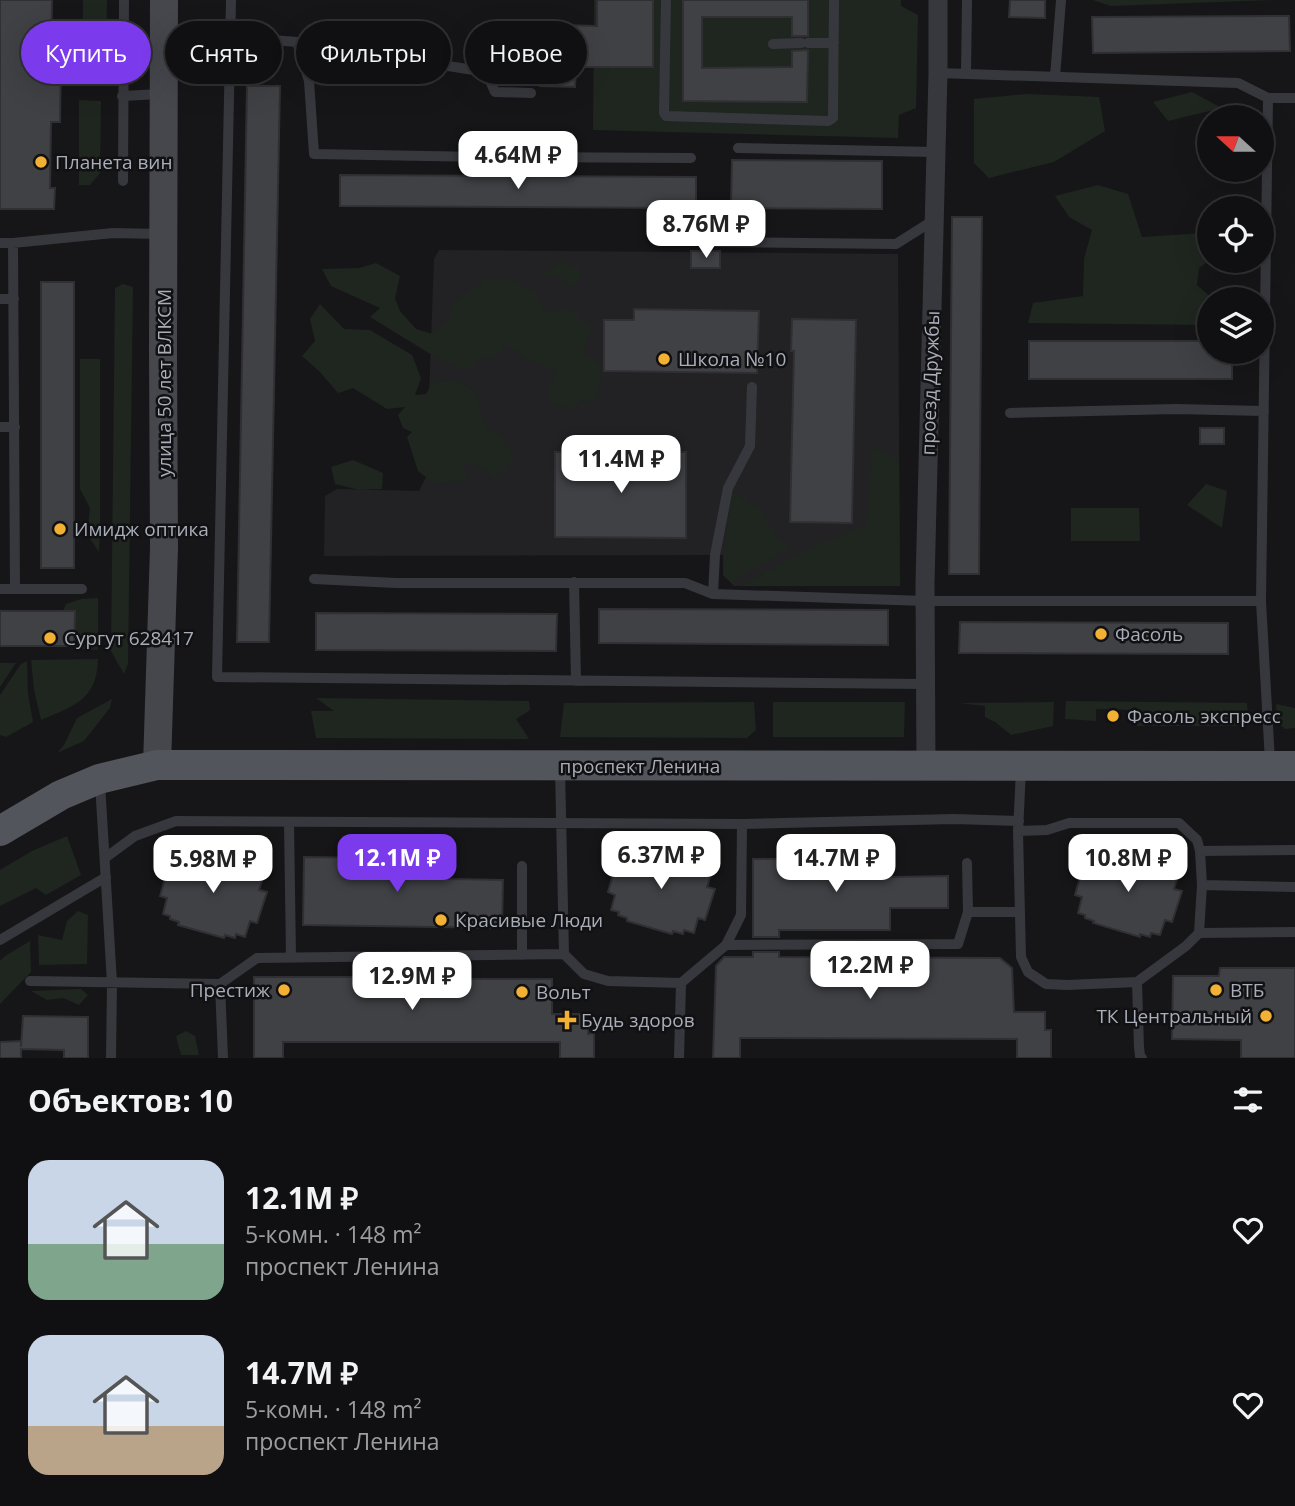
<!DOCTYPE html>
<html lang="ru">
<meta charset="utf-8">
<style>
body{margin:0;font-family:"Open Sans",sans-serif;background:#19191b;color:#f1f3f6;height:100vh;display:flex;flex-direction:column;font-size:26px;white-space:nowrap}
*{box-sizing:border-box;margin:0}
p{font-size:23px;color:#9c9d9f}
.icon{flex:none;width:38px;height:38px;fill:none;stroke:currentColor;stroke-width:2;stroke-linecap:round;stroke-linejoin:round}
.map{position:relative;height:1058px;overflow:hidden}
.sheet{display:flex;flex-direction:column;background:#101012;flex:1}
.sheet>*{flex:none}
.top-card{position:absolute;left:21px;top:21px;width:700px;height:63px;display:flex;gap:14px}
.needle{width:46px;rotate:291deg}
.tools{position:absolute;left:1197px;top:105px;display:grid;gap:14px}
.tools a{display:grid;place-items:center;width:77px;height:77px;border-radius:50%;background:#101012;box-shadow:0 7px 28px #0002,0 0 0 2px #303032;font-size:35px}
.price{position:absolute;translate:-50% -60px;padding:0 16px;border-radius:14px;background:#fff;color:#222;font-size:23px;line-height:46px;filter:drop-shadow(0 2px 4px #0008)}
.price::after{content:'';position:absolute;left:50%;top:42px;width:21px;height:16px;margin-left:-10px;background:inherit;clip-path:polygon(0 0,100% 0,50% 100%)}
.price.current{background:#7c3aed;color:#fff}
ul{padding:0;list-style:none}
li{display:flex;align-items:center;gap:21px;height:175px;padding:0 28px}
li span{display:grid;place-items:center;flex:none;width:196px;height:140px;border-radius:21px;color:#555}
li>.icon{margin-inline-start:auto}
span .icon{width:84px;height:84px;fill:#fffc;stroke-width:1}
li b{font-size:30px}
h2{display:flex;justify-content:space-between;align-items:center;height:84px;padding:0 28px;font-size:30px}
.chip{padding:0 24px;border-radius:32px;background:#101012;box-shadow:0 7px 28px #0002,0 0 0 2px #303032;font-size:24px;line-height:63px}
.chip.current{background:#7c3aed;color:#fff}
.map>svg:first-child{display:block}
</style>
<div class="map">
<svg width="1295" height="1058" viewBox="0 0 1295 1058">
<rect width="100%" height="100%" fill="#161618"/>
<path fill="#222225" d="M439 250 898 254 900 586H734L723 575V555L324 556 325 496 337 489 419 491 426 477 434 259Z"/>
<path fill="#1e261f" d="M83 0H107L106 84H83Z
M594 0H901V6L918 15 916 108 899 115 898 138 593 130Z
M1093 0H1275L1111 6Z
M1192 92 1222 108 1168 121 1153 102Z
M1027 94 1099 97 1105 131 1054 162 989 178 974 163V99Z
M79 100 101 101 100 173 90 185H79Z
M1098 185 1128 194 1142 237 1205 233 1209 238V261L1199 268 1197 285 1213 299H1209V325L1028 323 1033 303 1083 296 1084 259 1092 230 1069 217 1055 196Z
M562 261 582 270 579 283 569 287 562 279 543 273Z
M376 263 400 276 395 298 400 311 416 329 433 334 449 320 450 307 487 278 512 281 536 293 543 312 568 308 592 327 583 353 602 366 598 395 593 403 583 400 571 409 549 401V388L557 372 531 361 507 345 493 359 479 357 474 368 457 367 432 355 370 317 380 308 331 286 322 269 359 268Z
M123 284 133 287 128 664 124 674 111 651 115 288Z
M320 304 344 329 370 330 412 355 421 378 415 395 426 394 433 382 457 380 475 392 485 426 503 438 515 460 494 479 487 469 462 462 468 480 435 484 418 471 407 437 412 432 403 428 398 415 405 407 387 409 353 388 338 393 320 372 302 356 315 341 310 319Z
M80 359H100V532L99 552 87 534 90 508 80 489Z
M872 447 899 459 900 586H741L804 551 867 524Z
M353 460 383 473 382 489 359 490 335 484 331 467Z
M1206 484 1227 491 1222 528 1187 505Z
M732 492 762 510 769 525 780 541 792 547 731 582 723 575 724 555Z
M1071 508H1139L1140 541H1071Z
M98 598V650L83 649 74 646 75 611H63L66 604 81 599Z
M98 659C97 700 74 706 41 720L34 690 31 660Z
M27 661 28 694 33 722 6 737 0 735V695L21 664Z
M0 663H16L0 687Z
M316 698 529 701 530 710 516 719 529 739 316 738 311 711H334Z
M112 699 110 708 84 741 57 753 64 745 77 718Z
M1066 701 1247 703 1248 717 1239 726H1137L1135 710 1096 709V721L1065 719Z
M754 702 756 730 747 738 560 737 564 703Z
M773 702H905L904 737H773Z
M1054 702 1053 726 1011 735 995 722 985 717V706L959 703Z
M1276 704 1295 708V728L1285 729 1277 722Z
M67 836 81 875 46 895 36 888 0 906V870L32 851Z
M78 911 88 915 87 964 39 965 38 935 62 940 67 921Z
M30 941 31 972 0 1004V961L5 956Z
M81 989 88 995 79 1005 63 998 47 1000 31 991Z
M186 1031 195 1036 199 1055H181L176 1036Z"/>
<path fill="#404145" stroke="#303034" stroke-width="2" d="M0 0H52L51 60H61L60 122H51L50 188H55L54 209H0Z
M597 0H653V67H576L575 87 540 86 541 59H522L523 24 597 26Z
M683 0H808V36H792V17H702V68L792 67V51L808 50 807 102 683 101Z
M1010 0H1045V18L1009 17Z
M1289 16 1290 51 1093 53 1092 17Z
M247 86H280L269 642H237Z
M732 160 882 161V209L731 208Z
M340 175 696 177V208L340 206Z
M952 217H982L979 574H949Z
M691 251H720V268H691Z
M41 282H74V568H41Z
M634 309 759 311 757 373 604 371V320H634Z
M792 319 856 320 852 523 790 522 794 351H791Z
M1029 341H1209V352H1232V379H1029Z
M1200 428H1224V444H1200Z
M555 452H686V538L555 537Z
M599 609 888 610V645L599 643Z
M0 611H75L74 646H0Z
M316 613 557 614 556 651 316 650Z
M960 622 1228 623V654L959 653Z
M629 848 637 850 638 848 648 850V848L694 862V864L712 871 707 887 715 889 705 920 698 918 694 933 684 930 683 934 673 931 672 934 627 921V918L618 915 619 912 611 910 615 895 608 892 617 861 624 863Z
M1095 850 1104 852V850L1114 853 1115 851 1161 864 1160 866 1179 873 1174 889 1182 891 1172 922 1165 920 1160 935 1151 933 1150 937 1140 934V937L1093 923 1094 921 1085 918V915L1078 913 1082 897 1075 895 1084 864 1091 866Z
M180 851 189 854V851L199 854 200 852 246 865 245 868 264 875 259 890 267 892 257 923 250 921 245 937 236 934 235 938 225 935 224 938 178 925 179 922 170 919V916L163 914 167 898 160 896 169 865 176 867Z
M304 857 450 859 449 879 503 880 502 928 303 925Z
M891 858 892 877 948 876V908H890V930H779V937H753V859Z
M753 952H779V957L1000 958 1012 968 1014 1012H1045V1030H1051V1058H1017V1039L740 1038V1058H713L716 966 724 957H753Z
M1220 968H1295V1058H1241V1040L1172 1039 1173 976H1219Z
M431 972 452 973V979H552V1014H588V1034L594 1033V1058H560V1042H283V1058H254V977H369V973H390V978L431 979Z
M23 1016 88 1017V1058H64V1050L21 1049V1058H0V1042L21 1041V1047Z"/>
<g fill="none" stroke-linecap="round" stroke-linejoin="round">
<path stroke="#37383d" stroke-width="10" d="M231 0 217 677 926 684
M666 0 664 113 666 116 828 121 833 118 834 0
M166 34 213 35 297 42 309 81 314 154 482 157 691 158
M297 42 486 72 495 92 531 93
M808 43H834
M773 44 801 43
M938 73 1238 83 1268 98 1261 601 1270 762
M966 73 967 0
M1055 77 1061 0
M122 96 160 94
M1268 98H1295
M738 148 935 152
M123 181 124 0
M712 242 896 244 934 220
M0 243H13L113 233 160 234
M13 243 15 589
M0 299H14
M1010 413 1176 409 1264 411
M0 427H15
M314 579 396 583H685L713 594 925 601H1261
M574 582 576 681
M0 589H82
M713 594 715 555 728 488 750 446 752 387
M560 769 564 954
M100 783 112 983 111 1058
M289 822 291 958
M1018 831 1047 830 1069 823H1179L1197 840 1200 851 1202 885 1199 933 1186 946 1137 982 1067 985 1046 984 1028 972 1021 957 1018 831 1021 770
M1200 851 1295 850
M105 858 135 836 176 821 742 824 954 819 1019 821
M1202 885 1295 887
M968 912H1020
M1199 933 1295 932
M0 940 106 877
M726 945 958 944 968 912 967 863
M522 955V866
M30 981 220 984 257 958 564 954 584 974 608 981 681 983 726 945 741 915 742 824
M1137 982 1139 1047 1140 1056 1142 1058
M220 984 223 1058
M679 1058 681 983"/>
<path stroke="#37383d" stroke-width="19" d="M926 766 925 583 938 73V0"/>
<path stroke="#45474d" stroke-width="28" d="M157 765 164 548 163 350 164 0"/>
<path stroke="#53555c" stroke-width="30" d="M0 831 61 795 99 779 157 765 1295 766"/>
</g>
<g fill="#f2b134" stroke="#111113" stroke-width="2.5">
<circle cx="41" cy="162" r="7"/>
<circle cx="664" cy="359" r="7"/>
<circle cx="60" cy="529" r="7"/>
<circle cx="1101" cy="634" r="7"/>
<circle cx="50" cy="638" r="7"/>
<circle cx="1113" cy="716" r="7"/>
<circle cx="441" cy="920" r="7"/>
<circle cx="284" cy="990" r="7"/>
<circle cx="1216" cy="990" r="7"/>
<circle cx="522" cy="992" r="7"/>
<circle cx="1266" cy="1016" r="7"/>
<path d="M563.5 1009.5h7v7h7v7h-7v7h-7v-7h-7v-7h7z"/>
</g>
<g text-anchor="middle" stroke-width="5" stroke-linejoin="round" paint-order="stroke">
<g font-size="19" fill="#a8adb8" stroke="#111113" text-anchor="start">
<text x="55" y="169">Планета вин</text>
<text x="678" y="366">Школа №10</text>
<text x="74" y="536">Имидж оптика</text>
<text x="1115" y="641">Фасоль</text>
<text x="64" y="645">Сургут 628417</text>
<text x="1127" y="723">Фасоль экспресс</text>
<text x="455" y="927">Красивые Люди</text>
<text x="270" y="997" text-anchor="end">Престиж</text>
<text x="1230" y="997">ВТБ</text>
<text x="536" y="999">Вольт</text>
<text x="1252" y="1023" text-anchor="end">ТК Центральный</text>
<text x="581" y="1027">Будь здоров</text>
</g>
<g font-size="19" fill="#a8adb8" stroke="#111113">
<text transform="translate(164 383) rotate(-90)" y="7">улица 50 лет ВЛКСМ</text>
<text transform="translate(930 383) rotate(-88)" y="7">проезд Дружбы</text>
<text x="640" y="773">проспект Ленина</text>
</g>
</g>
</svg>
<div class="tools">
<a><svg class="needle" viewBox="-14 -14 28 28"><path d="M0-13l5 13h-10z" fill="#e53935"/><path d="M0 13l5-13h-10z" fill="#9c9d9f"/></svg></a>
<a><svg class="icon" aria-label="locate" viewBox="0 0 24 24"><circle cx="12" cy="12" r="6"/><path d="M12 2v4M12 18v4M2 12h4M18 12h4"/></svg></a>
<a><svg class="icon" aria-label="layers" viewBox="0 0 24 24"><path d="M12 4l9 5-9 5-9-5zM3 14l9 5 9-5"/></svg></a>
</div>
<b class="price" style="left:518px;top:191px">4.64M ₽</b>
<b class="price" style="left:706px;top:260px">8.76M ₽</b>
<b class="price" style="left:621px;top:495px">11.4M ₽</b>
<b class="price" style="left:661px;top:891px">6.37M ₽</b>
<b class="price current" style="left:397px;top:894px">12.1M ₽</b>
<b class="price" style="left:836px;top:894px">14.7M ₽</b>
<b class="price" style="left:1128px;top:894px">10.8M ₽</b>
<b class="price" style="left:213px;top:895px">5.98M ₽</b>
<b class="price" style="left:870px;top:1001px">12.2M ₽</b>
<b class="price" style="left:412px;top:1012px">12.9M ₽</b>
<div class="top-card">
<a class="chip current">Купить</a>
<a class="chip">Снять</a>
<a class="chip">Фильтры</a>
<a class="chip">Новое</a>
</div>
</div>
<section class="sheet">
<h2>Объектов: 10<svg class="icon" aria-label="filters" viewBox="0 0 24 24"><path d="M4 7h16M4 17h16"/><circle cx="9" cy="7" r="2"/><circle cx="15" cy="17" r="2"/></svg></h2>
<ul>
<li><span style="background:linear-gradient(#c9d6e8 60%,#7fa58c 0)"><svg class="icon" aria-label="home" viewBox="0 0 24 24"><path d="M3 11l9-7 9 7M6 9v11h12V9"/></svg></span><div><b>12.1M ₽</b><p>5-комн. · 148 m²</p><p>проспект Ленина</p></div><svg class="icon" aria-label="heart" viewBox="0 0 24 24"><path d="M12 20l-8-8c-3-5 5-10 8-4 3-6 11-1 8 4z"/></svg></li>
<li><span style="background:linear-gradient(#c9d6e8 65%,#b9a48a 0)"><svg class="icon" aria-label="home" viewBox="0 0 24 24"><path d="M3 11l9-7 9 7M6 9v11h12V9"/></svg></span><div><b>14.7M ₽</b><p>5-комн. · 148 m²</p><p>проспект Ленина</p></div><svg class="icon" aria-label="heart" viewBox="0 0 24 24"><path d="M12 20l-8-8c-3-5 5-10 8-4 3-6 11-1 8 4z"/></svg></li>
</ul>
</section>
